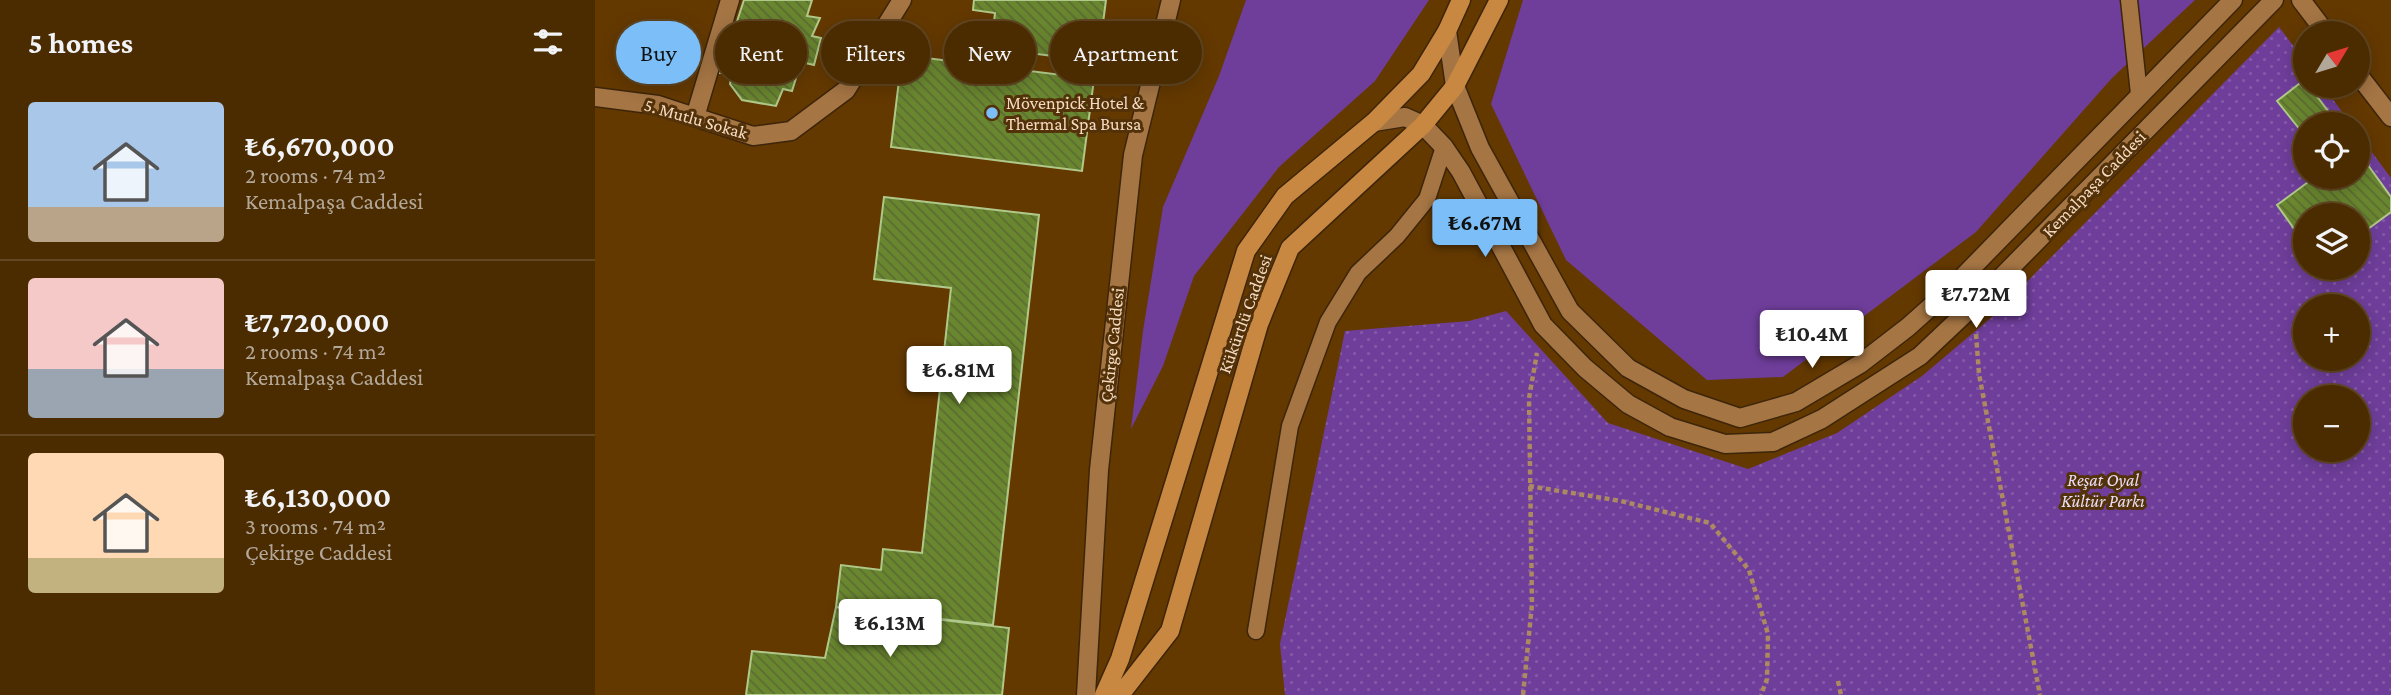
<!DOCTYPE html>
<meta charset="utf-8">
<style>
body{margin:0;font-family:"Crimson Pro",serif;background:#55370f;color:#f1f3f6;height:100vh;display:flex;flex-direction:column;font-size:26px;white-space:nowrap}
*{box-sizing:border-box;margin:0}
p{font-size:23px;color:#b2a799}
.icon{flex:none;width:38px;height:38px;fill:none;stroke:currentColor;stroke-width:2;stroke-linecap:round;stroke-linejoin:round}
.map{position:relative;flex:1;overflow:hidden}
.sheet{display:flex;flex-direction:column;background:#4b2b00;width:595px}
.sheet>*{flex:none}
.banner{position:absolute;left:21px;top:21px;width:665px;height:63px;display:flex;gap:14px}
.needle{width:46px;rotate:52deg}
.controls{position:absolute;left:1698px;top:21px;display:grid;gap:14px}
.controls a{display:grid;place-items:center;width:77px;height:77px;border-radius:50%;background:#4b2b00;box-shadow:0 4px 18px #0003,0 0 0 2px #624722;font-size:35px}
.price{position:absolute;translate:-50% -60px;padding:0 16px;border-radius:7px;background:#fff;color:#222;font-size:23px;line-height:46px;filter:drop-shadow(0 2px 4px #0008)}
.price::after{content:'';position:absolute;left:50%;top:42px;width:21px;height:16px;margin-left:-10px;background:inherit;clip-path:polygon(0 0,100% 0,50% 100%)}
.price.on{background:#7bbef8;color:#111}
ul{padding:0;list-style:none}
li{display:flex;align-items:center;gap:21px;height:175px;padding:0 28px}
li+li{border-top:2px solid #624722}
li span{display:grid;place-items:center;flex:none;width:196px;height:140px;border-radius:7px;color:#555}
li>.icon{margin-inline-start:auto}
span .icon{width:84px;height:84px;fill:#fffc;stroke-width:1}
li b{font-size:30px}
h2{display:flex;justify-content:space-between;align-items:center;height:84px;padding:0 28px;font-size:30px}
.pill{padding:0 24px;border-radius:32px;background:#4b2b00;box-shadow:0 4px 18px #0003,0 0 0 2px #624722;font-size:24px;line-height:63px}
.pill.on{background:#7bbef8;color:#111}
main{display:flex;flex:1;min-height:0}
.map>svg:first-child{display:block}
</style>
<main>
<section class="sheet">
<h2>5 homes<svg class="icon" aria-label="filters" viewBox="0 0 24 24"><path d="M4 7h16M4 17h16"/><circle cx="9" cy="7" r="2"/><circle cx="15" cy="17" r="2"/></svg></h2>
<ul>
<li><span style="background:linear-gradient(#a9c7e8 75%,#b9a48a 0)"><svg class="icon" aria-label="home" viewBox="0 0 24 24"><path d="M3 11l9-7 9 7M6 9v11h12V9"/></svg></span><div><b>₺6,670,000</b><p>2 rooms · 74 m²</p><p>Kemalpaşa Caddesi</p></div></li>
<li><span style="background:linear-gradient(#f6c9c9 65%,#9aa5b1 0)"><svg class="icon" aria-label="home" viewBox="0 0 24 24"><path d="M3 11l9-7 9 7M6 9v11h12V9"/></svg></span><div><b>₺7,720,000</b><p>2 rooms · 74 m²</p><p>Kemalpaşa Caddesi</p></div></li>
<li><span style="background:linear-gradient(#ffd9b3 75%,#c2b280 0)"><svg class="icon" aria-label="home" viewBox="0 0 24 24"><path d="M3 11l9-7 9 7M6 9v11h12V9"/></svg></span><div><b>₺6,130,000</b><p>3 rooms · 74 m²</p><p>Çekirge Caddesi</p></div></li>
</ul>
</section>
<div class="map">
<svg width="1796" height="695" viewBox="0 0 1796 695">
<defs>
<pattern id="park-dots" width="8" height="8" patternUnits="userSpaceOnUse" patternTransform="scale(1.75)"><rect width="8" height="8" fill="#6f3e9b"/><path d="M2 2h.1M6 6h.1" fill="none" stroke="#8459a7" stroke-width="1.8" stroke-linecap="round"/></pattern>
<pattern id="building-back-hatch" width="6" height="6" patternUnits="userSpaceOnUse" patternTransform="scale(1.75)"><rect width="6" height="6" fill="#69872f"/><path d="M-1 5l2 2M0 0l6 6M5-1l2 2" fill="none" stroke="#5d6b33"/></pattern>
</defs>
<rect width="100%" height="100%" fill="#643900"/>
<path fill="#6f3e9b" d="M651 0H834L780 81 684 167 599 276 568 366 536 429 548 331 568 207 624 76Z
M928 0H1600L1517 78 1381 232 1188 377 1112 380 971 260 896 104Z"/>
<path fill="url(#park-dots)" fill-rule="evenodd" d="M1684 27 1710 61V86H1728L1756 124H1710V177H1762V132L1796 178V695H690L685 644 750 331 874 321 911 311 1013 423 1153 469 1242 433 1327 376 1397 317ZM1710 215H1762V268H1710ZM1710 306H1762V359H1710ZM1710 397H1762V450H1710Z"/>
<path fill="url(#building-back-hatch)" stroke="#b0c98a" stroke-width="2" d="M149 0H217L212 16 225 18 217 36 226 38 219 65 206 62 197 91 188 89 181 106 147 100 135 84 137 73H125Z
M379 0H511L503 62 396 48 400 13 378 10Z
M307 55 499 79 487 171 296 147Z
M1709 80 1710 86H1714L1743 124H1710V136L1682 101Z
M1762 150 1796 197V212L1762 237V215H1710V244L1682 205 1720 177H1762Z
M289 197 444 215 398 625 241 607 246 565 286 570 288 549 327 553 356 288 279 279Z
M241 607 414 628 407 695H151L157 651 230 658Z"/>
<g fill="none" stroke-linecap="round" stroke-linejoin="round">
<g stroke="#3d250b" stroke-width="19">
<path id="lane" d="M1534 0 1544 94
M661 631 695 426 733 322 763 273 802 236 832 199 849 147"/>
</g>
<g stroke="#3d250b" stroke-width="21">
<path id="street" d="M0 97 63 105 158 136 196 131 251 90 307 0
M100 117 135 0"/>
</g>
<g stroke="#3d250b" stroke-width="21">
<path id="secondary" d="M1706 0 1731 33
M852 31 860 86 885 148 975 311 1033 368 1089 399 1145 418 1201 402 1265 364 1313 327 1360 285 1638 0
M1762 73 1796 117
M779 122 810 117 828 125 849 147 866 172 948 325 990 368 1033 404 1075 427 1130 444 1178 442 1227 419 1325 356 1379 305 1679 0
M491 695 504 470 538 155 576 0"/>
</g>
<g stroke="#3d250b" stroke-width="21">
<path id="primary" d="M509 695 525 659 651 251 690 196 779 122 826 74 852 31 866 0
M525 695 575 631 664 324 695 248 828 125 860 86 904 0"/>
</g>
<path stroke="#ac8960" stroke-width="4.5" stroke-dasharray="5 3.5" stroke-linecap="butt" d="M1381 334 1384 374 1445 695
M934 486 1026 501 1115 523 1154 570 1173 634 1172 679 1166 695
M1243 681 1246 695
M928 695 937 604 934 398 942 353"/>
<use href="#lane" stroke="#a57544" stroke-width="16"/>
<use href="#street" stroke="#a57544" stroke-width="18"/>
<use href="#secondary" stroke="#a57544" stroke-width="18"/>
<use href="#primary" stroke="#c98841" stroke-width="18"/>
</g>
<circle fill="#7bbef8" stroke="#533209" stroke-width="2.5" cx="397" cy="113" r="7"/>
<g text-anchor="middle" stroke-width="6" stroke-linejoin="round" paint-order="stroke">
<g font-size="18" fill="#f5dbc2" stroke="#533209" text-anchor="start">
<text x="411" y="109">Mövenpick Hotel &amp;<tspan x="411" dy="21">Thermal Spa Bursa</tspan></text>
</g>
<g font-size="18" fill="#f5dbc2" stroke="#533209">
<text transform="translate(101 119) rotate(16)" y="6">5. Mutlu Sokak</text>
<text transform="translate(1499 184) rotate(-46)" y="6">Kemalpaşa Caddesi</text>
<text transform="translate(650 314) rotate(-70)" y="6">Kükürtlü Caddesi</text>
<text transform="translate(517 345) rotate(-84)" y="6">Çekirge Caddesi</text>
</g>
<g font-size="18" font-style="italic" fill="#e9def7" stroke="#533209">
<text x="1508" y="486">Reşat Oyal<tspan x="1508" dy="21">Kültür Parkı</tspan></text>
</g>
</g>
</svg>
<div class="controls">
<a><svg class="needle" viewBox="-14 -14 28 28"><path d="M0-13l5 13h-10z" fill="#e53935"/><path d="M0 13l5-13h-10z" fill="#b2a799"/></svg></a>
<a><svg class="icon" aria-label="locate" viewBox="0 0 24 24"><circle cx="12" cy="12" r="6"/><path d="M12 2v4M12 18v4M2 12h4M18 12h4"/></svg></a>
<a><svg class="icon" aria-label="layers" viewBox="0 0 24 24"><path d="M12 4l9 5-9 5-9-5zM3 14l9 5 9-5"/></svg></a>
<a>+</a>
<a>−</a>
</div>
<b class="price on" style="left:890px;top:259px">₺6.67M</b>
<b class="price" style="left:1381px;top:330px">₺7.72M</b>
<b class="price" style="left:1217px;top:370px">₺10.4M</b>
<b class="price" style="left:364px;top:406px">₺6.81M</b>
<b class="price" style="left:295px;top:659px">₺6.13M</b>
<div class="banner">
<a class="pill on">Buy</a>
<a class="pill">Rent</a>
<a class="pill">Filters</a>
<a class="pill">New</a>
<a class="pill">Apartment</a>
</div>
</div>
</main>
